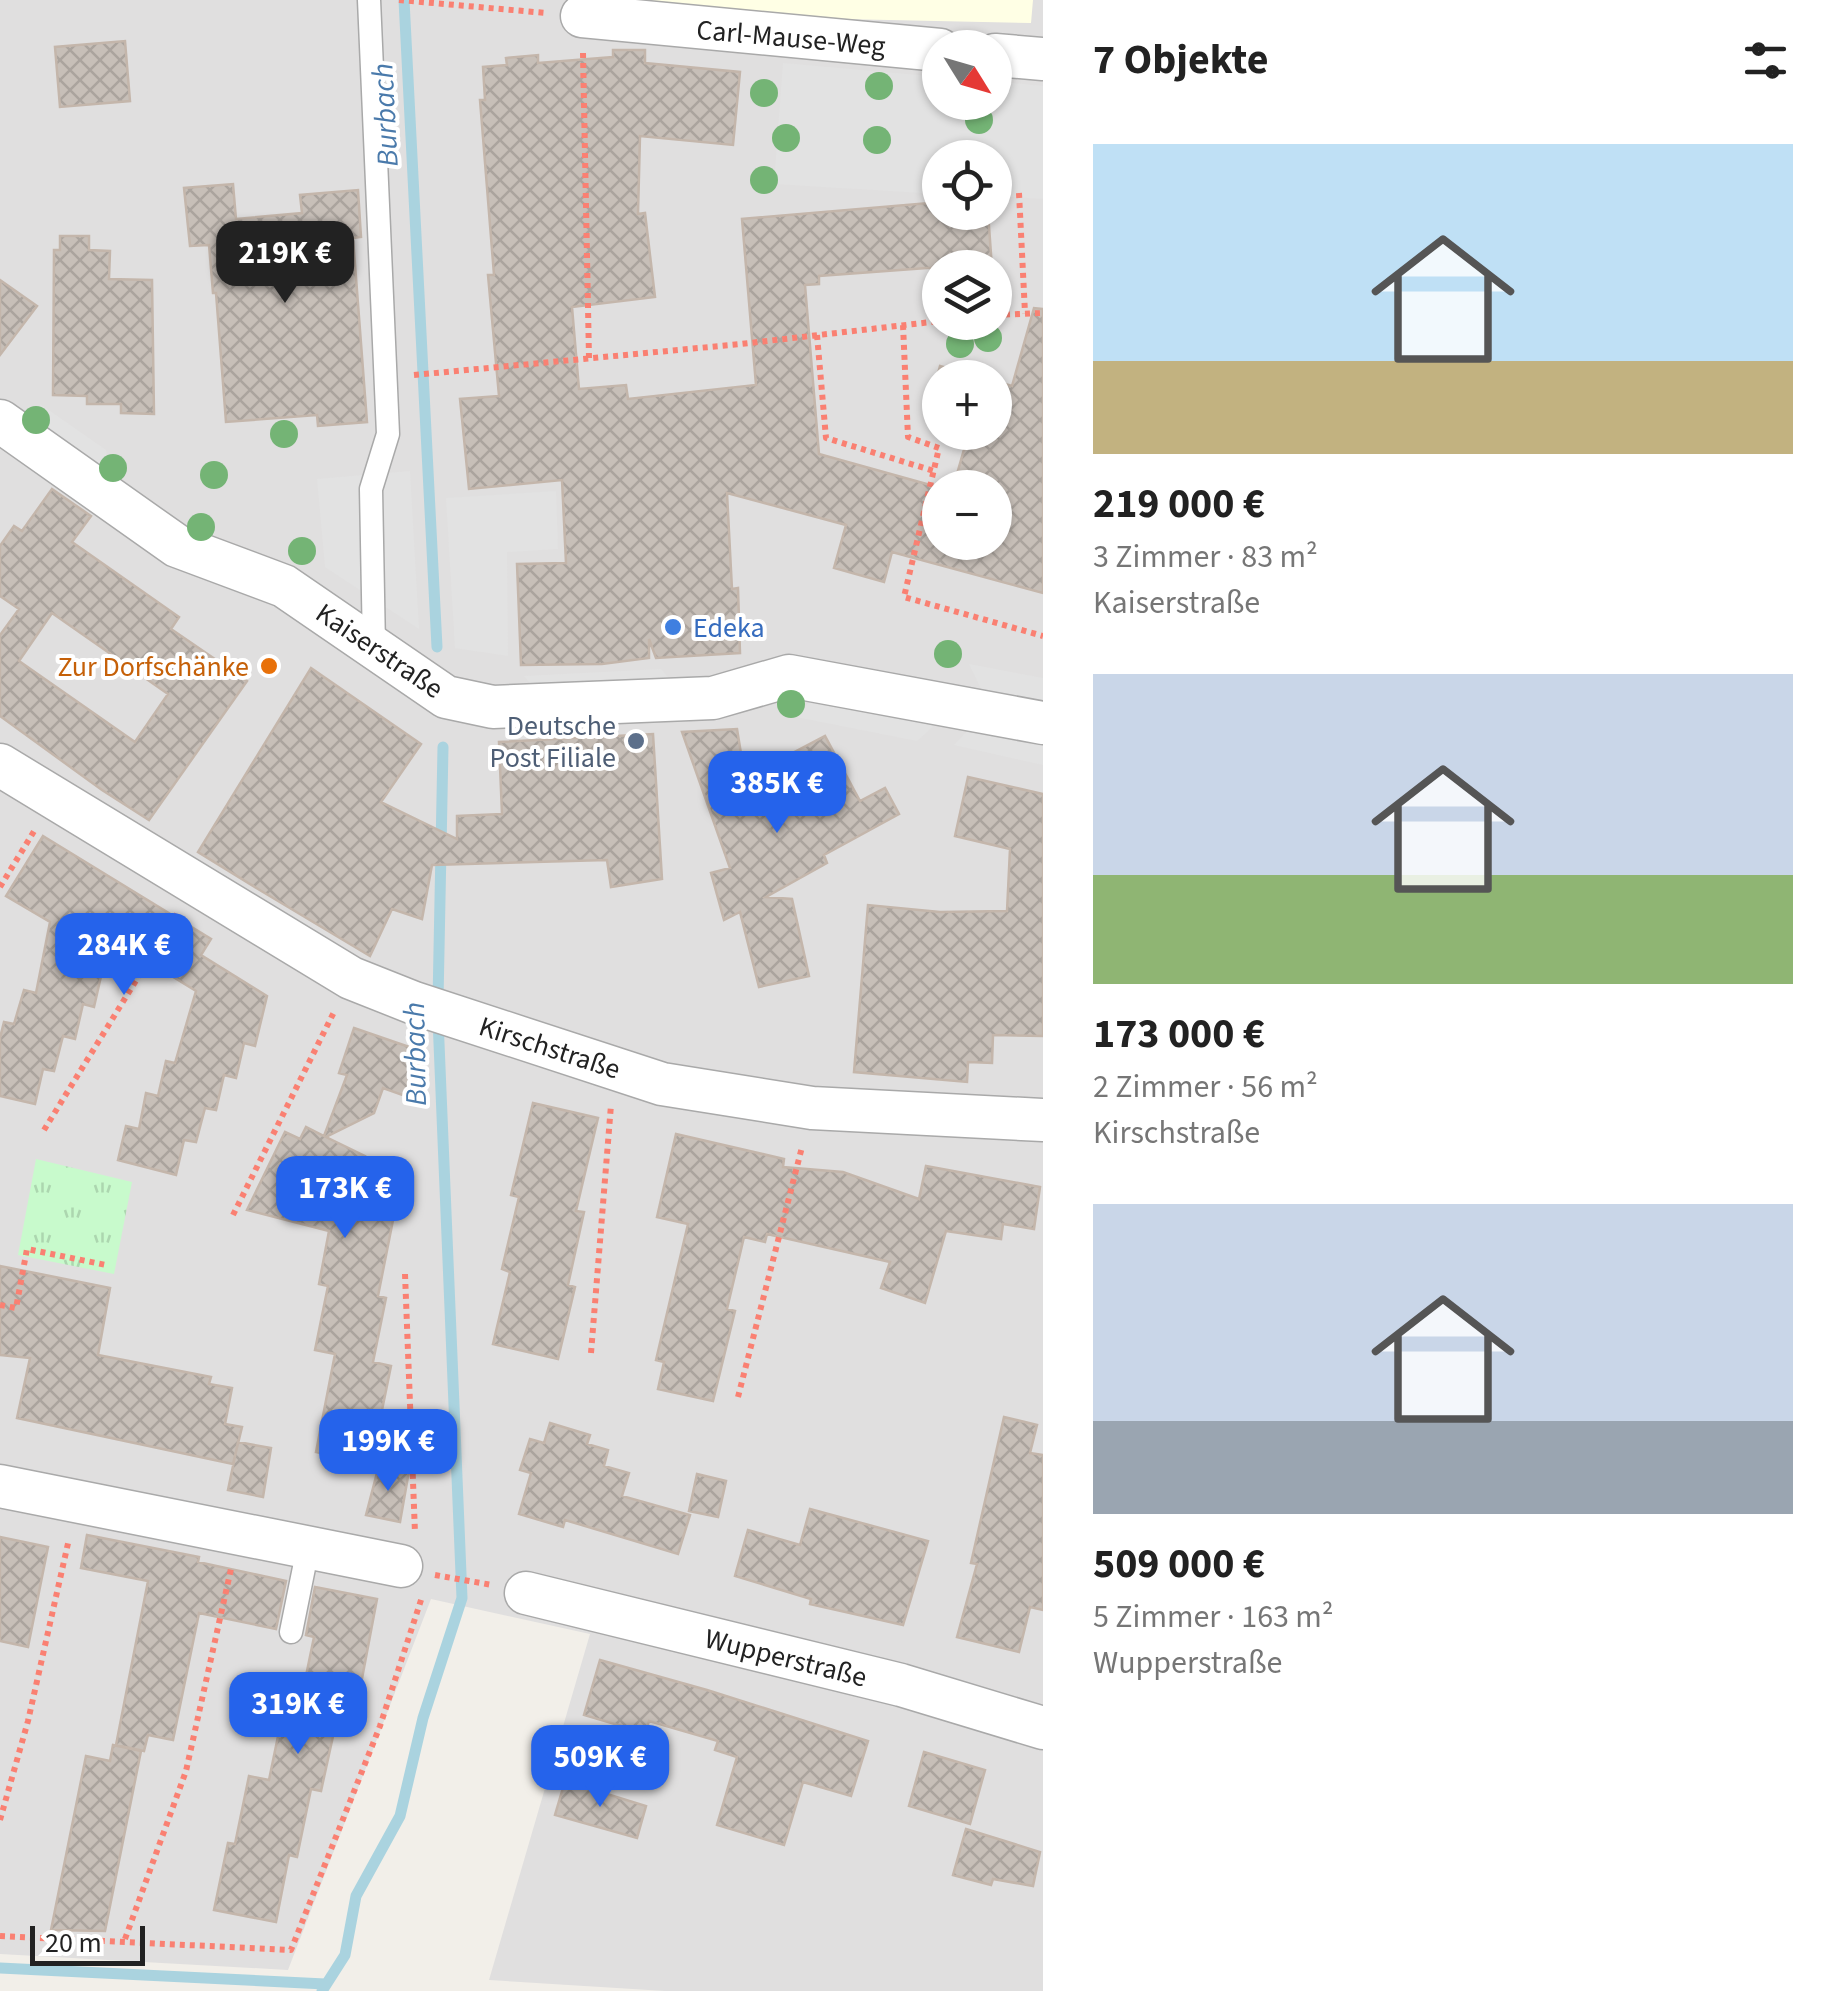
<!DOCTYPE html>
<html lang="de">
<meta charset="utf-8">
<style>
body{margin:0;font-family:"Source Sans 3",sans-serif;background:#f6f6f6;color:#222;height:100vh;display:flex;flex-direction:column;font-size:38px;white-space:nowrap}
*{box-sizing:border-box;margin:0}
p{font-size:32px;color:#767676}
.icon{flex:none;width:55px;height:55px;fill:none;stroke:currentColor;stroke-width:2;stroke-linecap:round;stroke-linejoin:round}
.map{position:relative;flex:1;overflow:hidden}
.details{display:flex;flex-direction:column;background:#fff;width:800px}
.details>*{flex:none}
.needle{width:65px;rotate:127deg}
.controls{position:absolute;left:922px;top:30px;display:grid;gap:20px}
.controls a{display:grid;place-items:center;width:90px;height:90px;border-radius:50%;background:#fff;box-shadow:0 2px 8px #0004;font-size:50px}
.scale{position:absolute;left:30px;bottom:25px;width:115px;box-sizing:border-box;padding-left:10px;border:5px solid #222;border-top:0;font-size:28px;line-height:35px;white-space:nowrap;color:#222;-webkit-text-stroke:8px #fff;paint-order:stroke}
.price{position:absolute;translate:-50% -85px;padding:0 22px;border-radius:20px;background:#2563eb;color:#fff;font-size:32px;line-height:65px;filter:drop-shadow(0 2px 5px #0008)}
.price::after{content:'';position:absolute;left:50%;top:60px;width:30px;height:22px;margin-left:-15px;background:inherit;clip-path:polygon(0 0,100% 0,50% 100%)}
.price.selected{background:#222;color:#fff}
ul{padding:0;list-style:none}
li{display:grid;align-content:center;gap:20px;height:530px;padding:0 50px}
li span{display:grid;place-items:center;height:310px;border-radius:0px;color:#555}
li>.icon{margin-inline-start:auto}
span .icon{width:180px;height:180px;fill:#fffc;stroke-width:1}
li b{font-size:42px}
h2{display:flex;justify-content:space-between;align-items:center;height:120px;padding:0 50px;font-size:42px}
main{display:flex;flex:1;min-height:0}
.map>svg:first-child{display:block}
</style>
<main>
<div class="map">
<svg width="1043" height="1991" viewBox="0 0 1043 1991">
<defs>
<pattern id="park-tufts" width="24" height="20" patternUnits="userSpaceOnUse" patternTransform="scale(2.5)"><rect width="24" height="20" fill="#c8facc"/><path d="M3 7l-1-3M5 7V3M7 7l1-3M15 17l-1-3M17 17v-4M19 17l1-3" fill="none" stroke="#acd6af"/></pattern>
<pattern id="building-cross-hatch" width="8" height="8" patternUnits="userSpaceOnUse" patternTransform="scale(2.5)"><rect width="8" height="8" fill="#c7bfb8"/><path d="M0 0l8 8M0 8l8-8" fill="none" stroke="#aba49e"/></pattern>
</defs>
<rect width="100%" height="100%" fill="#f2efe9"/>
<path fill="#e0dfdf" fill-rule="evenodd" d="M0 0H1043V1991H665L489 1980 590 1634 431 1599 288 1970 0 1954ZM940 48H995V102H940ZM940 158H995V212H940ZM940 268H995V322H940ZM940 378H995V432H940ZM940 488H995V542H940Z"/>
<path fill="#ffffe5" d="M586 0H1033L1031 23 842 19Z"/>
<path fill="url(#park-tufts)" d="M36 1159 132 1182 114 1274 18 1255Z"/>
<path fill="#e2e2e2" d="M783 63 940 77V102H995V81L1043 86V199L995 196V158H940V194L774 184Z
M40 404 106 450 108 481 43 436Z
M410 471 419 629 325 567 317 479Z
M556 491 558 549 507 552 508 656 455 648 446 498Z
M969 664 1043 678V708L984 695Z
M661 669 681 693 543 699 524 676Z
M816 694 940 720 917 741 796 717Z
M972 726 1043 740V765L954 745Z"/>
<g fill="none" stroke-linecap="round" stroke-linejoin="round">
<path stroke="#aad3df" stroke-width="11" d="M404 0 437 647
M438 1001 443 747
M0 1968 325 1984
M322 1991 345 1955 356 1896 400 1816 423 1718 462 1598 438 1019"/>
</g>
<path fill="url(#building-cross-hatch)" stroke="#c4b6ab" stroke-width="2.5" fill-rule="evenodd" d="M125 41 130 101 60 107 55 47Z
M613 50H645V63L740 72 733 145 640 136 638 214 645 213 655 297 572 307 579 389 626 385 628 399 756 385 742 219 940 202V212H988L992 268H927L819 276V284L805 285 819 454 941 488 940 542H995V488H953L969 432H995V381L1012 386 1034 308 1043 309V593L892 552 884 582 834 568 846 525 727 493 732 589 738 588 740 653 656 658 649 639V658L602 664 521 665 517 564 566 563 562 480 469 489 460 399 499 396 488 275H494L480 100H485L483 67 507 65 506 58 538 55V63L613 57Z
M233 184 236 219 302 213 300 195 358 190 361 237 353 238 367 422 318 426 317 415 226 422 216 293H213L209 245 190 246 184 188Z
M60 236H89V250L110 251 109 279 152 280 154 414 121 413V404H87V396L53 395 54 250H60Z
M0 280 37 306 0 355Z
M940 366 982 378H940V418L927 415Z
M52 489 91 516 72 542 179 617 171 629 247 681 149 820 102 790 0 716V635L19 609 0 596V546L14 526 22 531ZM52 613 168 694 135 742 19 661Z
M311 668 421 744 381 802 457 839V816L502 814 499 742 653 734 662 879 611 887 607 860 432 865 422 919 392 909 370 956 258 889 198 852Z
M737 729 745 778 825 736 860 801 885 788 899 814 824 855 827 863 766 897 792 899 809 976 759 987 740 912 724 920 711 873 730 868 682 732Z
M968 777 1043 794V1036L993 1035 992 1063 968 1062 967 1082 854 1072 868 905 940 912 1007 911 1010 849 955 836Z
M43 836 211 939 201 955 267 996 255 1046 244 1043 236 1078 224 1075 216 1110 205 1108 196 1142 184 1140 176 1175 118 1160 126 1126 139 1129 146 1093 158 1096 166 1061 175 1063 196 991 121 945 113 974 102 972 94 1007 83 1004 75 1039 63 1036 54 1071 43 1069 35 1104 0 1096V1038L4 1022 14 1024 24 990 36 993 50 922 6 896Z
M354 1028 424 1052 408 1097 383 1088 374 1113 326 1137 365 1156 343 1201 396 1205 378 1296 386 1298 373 1362 391 1366 371 1464 316 1452 335 1354 315 1350 328 1286 319 1284 329 1231 247 1210 285 1132 300 1139 306 1127 324 1136 347 1075 339 1073Z
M533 1103 598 1118 576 1211 584 1212 568 1285 575 1287 558 1359 493 1344 510 1272 502 1269 519 1197 511 1195Z
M676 1134 784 1159 783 1167 843 1172 919 1199 926 1166 1040 1187 1034 1229 1003 1224 1001 1239 946 1231 925 1303 881 1288 890 1262 767 1234 765 1242 744 1237 727 1309 735 1311 713 1401 658 1389 664 1362 656 1360 688 1224 657 1217Z
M0 1266 110 1288 98 1355 211 1377 209 1384 232 1388 225 1424 242 1427 233 1464 17 1418 30 1358 0 1355Z
M1004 1417 1037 1425 1030 1453 1043 1455V1610L1030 1607 1019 1652 957 1637 977 1564 971 1563Z
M550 1423 590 1435 587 1444 608 1450 604 1466 629 1473 622 1496 690 1515 678 1554 565 1520 563 1527 519 1514 531 1473 520 1470 530 1439 544 1443Z
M238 1442 271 1448 263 1497 228 1490Z
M379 1465 409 1471 400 1522 366 1515Z
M697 1474 726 1481 718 1517 689 1511Z
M810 1509 928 1541 903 1625 810 1604 811 1599 735 1576 748 1530 800 1545Z
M87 1535 199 1557 198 1562 286 1581 276 1629 199 1613 173 1740 148 1735 144 1751 116 1745 148 1581 81 1568Z
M0 1537 48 1547 28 1647 0 1641Z
M315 1587 377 1599 354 1721 337 1718 321 1791 311 1789 297 1857 289 1855 276 1922 214 1910 228 1843 235 1844 249 1776 269 1780 284 1707 299 1710 314 1637 306 1635Z
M600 1660 707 1690 868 1741 851 1796 803 1782 784 1845 717 1825 737 1757 715 1750 718 1741 649 1721 645 1733 584 1715Z
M113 1745 141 1751 105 1931 51 1930 86 1756 110 1761Z
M924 1752 985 1770 970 1824 909 1806Z
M565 1781 646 1806 637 1838 555 1815Z
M966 1829 1040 1852 1033 1886 993 1879 991 1885 953 1875Z"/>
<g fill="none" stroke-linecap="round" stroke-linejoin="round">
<g stroke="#a9a9a9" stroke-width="25">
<path id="lane" d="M369 0 388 434 371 489 374 647
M291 1632 308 1548"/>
</g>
<g stroke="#a9a9a9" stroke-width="45">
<path id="street" d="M582 16 940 50
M995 55 1043 59
M0 421 177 546 284 586 446 697 493 707 713 698 789 676 1043 723
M0 765 351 978 414 1003 662 1084 812 1108 1043 1120
M0 1486 401 1566
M526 1593 901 1685 1043 1728"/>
</g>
<path stroke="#fa8072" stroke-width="6" stroke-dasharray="5 5" stroke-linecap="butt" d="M399 0 546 13
M583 53 589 358
M1019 193 1025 313
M995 315 1043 313
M903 325 908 437 939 448 904 597 1043 636
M817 335 826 438 934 471
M414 375 741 344 940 321
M0 887 36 828
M44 1130 177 914
M233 1215 335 1010
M405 1274 415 1533
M0 1305 16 1308 27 1249 106 1265
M591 1353 611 1105
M738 1397 802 1147
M435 1575 492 1585
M0 1820 28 1721 69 1539
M0 1936 291 1950 380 1726 422 1597
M125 1939 186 1771 231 1569"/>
<use href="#lane" stroke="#fff" stroke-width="22"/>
<use href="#street" stroke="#fff" stroke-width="42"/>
</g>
<g fill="#74b475">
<circle cx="879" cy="86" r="14"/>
<circle cx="764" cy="93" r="14"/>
<circle cx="979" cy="120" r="14"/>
<circle cx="786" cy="138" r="14"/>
<circle cx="877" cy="140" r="14"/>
<circle cx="764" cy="180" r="14"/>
<circle cx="988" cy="338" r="14"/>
<circle cx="960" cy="344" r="14"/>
<circle cx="36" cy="420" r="14"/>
<circle cx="284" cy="434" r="14"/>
<circle cx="113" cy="468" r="14"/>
<circle cx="214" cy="475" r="14"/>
<circle cx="201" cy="527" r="14"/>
<circle cx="302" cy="551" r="14"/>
<circle cx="948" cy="654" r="14"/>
<circle cx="791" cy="704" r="14"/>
</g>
<circle fill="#3f7fe0" stroke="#fff" stroke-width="4" cx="673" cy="627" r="10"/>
<circle fill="#e8710a" stroke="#fff" stroke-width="4" cx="269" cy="666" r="10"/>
<circle fill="#5c6f8a" stroke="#fff" stroke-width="4" cx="636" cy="741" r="10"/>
<g text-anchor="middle" stroke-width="8" stroke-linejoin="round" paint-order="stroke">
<g font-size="28" fill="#222" stroke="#fff">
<text transform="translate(791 37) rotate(5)" y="10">Carl-Mause-Weg</text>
<text transform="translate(380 650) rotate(34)" y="10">Kaiserstraße</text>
<text transform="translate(550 1047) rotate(18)" y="10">Kirschstraße</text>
<text transform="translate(786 1657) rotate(14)" y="10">Wupperstraße</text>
</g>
<g font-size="28" fill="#366cbe" stroke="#fff" text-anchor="start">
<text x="693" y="637">Edeka</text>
</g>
<g font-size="28" fill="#c56008" stroke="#fff" text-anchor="end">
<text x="249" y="676">Zur Dorfschänke</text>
</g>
<g font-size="28" fill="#4e5e75" stroke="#fff" text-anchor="end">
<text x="616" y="735">Deutsche<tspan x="616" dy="32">Post Filiale</tspan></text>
</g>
<g font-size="30" font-style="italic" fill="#4a7aab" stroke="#fff">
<text transform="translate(385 115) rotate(-93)" y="10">Burbach</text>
<text transform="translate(415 1054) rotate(-91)" y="10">Burbach</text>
</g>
</g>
</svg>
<div class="controls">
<a><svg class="needle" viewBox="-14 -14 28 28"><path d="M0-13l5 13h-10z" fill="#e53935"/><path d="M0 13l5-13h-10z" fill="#767676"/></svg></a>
<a><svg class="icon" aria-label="locate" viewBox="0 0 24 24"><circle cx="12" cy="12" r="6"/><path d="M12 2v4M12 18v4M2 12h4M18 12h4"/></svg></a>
<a><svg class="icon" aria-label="layers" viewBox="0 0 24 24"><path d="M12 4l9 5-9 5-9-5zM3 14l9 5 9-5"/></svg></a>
<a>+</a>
<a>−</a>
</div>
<div class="scale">20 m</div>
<b class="price selected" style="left:285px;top:306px">219K €</b>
<b class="price" style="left:777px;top:836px">385K €</b>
<b class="price" style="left:124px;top:998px">284K €</b>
<b class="price" style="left:345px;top:1241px">173K €</b>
<b class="price" style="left:388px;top:1494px">199K €</b>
<b class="price" style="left:298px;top:1757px">319K €</b>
<b class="price" style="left:600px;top:1810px">509K €</b>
</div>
<section class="details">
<h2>7 Objekte<svg class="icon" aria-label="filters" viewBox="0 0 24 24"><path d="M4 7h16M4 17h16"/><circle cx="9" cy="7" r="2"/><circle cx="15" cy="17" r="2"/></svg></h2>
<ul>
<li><span style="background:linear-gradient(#bfe0f5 70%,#c2b280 0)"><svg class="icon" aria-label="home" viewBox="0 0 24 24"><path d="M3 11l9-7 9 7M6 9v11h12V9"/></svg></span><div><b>219 000 €</b><p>3 Zimmer · 83 m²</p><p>Kaiserstraße</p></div></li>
<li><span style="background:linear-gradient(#c9d6e8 65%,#8fb573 0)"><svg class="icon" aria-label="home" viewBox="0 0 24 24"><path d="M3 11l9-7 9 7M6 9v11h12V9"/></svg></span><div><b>173 000 €</b><p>2 Zimmer · 56 m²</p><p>Kirschstraße</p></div></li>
<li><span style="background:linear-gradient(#c9d6e8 70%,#9aa5b1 0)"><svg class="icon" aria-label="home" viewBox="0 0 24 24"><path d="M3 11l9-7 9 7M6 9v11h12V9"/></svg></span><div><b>509 000 €</b><p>5 Zimmer · 163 m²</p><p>Wupperstraße</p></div></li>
</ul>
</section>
</main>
